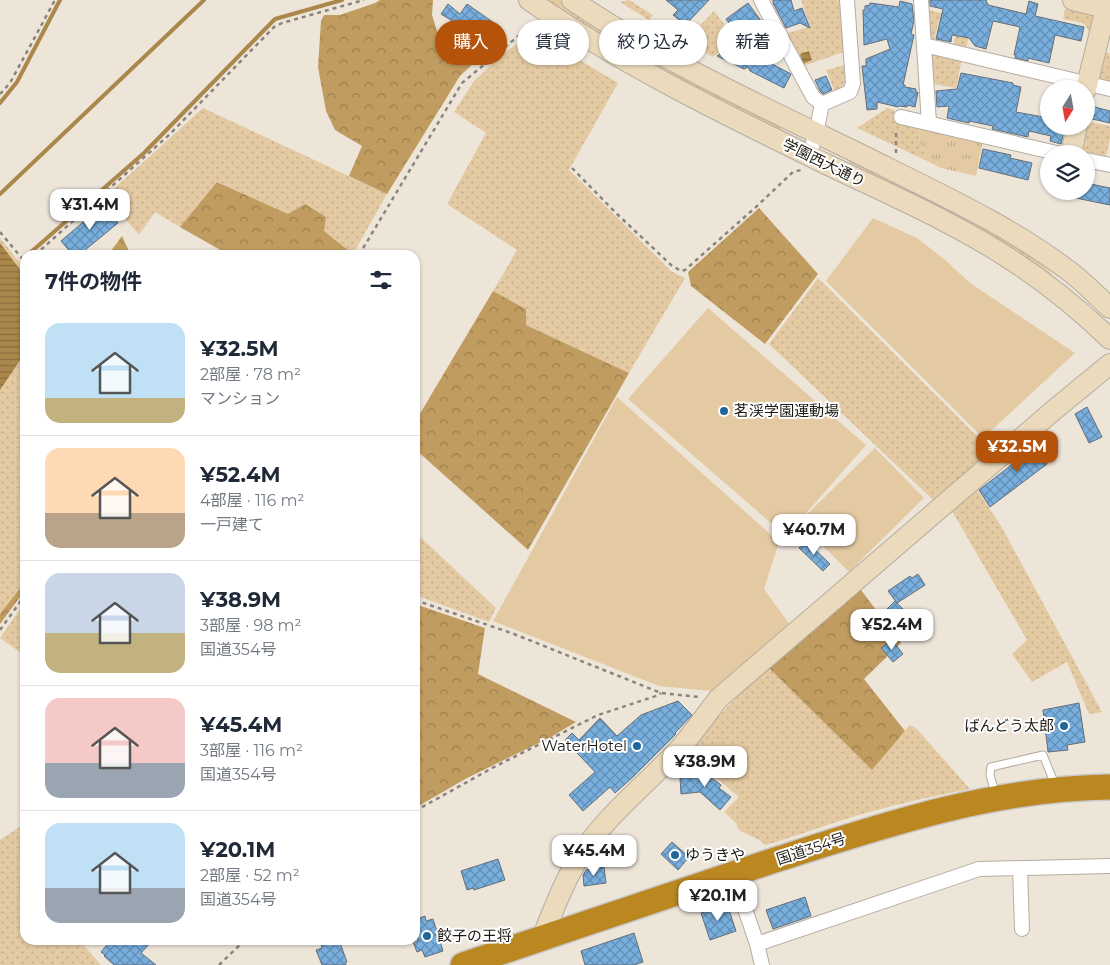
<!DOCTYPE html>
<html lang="ja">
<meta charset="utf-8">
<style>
body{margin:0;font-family:Montserrat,"Noto Sans JP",sans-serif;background:#f2f2f3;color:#1f2937;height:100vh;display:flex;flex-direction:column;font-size:19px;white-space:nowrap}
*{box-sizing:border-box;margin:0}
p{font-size:16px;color:#747a83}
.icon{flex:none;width:28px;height:28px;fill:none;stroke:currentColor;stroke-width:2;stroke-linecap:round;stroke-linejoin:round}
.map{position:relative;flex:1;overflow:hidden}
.sheet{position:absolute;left:20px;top:250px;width:400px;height:695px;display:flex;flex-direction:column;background:#fff;border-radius:15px;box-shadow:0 1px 4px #0004}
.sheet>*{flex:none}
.hud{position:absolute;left:435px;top:20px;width:475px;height:45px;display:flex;gap:10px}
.needle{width:32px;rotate:191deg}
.buttons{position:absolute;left:1040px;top:80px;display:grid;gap:10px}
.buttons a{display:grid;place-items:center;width:55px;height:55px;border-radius:50%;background:#fff;box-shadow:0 1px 4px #0004;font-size:25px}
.price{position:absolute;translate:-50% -42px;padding:0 11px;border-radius:10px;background:#fff;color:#222;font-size:16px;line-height:32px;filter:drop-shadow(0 1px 2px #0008)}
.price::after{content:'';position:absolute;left:50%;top:30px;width:15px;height:11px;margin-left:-8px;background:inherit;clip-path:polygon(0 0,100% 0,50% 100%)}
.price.current{background:#b45309;color:#fff}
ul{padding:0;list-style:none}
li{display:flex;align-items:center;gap:15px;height:125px;padding:0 25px}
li+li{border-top:1px solid #e0e1e3}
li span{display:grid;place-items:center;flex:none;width:140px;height:100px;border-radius:15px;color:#555}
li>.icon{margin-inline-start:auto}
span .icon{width:60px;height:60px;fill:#fffc;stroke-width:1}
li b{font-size:21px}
h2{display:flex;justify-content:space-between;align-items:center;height:60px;padding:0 25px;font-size:21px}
.pill{padding:0 18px;border-radius:22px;background:#fff;box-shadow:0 1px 4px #0004;font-size:18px;line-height:45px}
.pill.current{background:#b45309;color:#fff}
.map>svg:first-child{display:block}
</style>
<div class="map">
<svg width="1110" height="965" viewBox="0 0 1110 965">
<defs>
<pattern id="grass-dots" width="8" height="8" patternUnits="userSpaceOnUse" patternTransform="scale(1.25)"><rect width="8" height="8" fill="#e4caa3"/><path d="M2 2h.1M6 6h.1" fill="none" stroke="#c3ad8b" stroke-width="1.8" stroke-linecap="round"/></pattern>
<pattern id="forest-crowns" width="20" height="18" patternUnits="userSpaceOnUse" patternTransform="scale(1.25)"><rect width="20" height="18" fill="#c19c60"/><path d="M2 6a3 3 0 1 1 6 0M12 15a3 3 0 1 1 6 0" fill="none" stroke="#9c7e4e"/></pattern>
<pattern id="park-tufts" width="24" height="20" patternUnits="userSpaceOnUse" patternTransform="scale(1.25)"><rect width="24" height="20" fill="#e4caa3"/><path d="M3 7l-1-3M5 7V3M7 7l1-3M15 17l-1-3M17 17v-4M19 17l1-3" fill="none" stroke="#c3ad8b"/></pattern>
<pattern id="water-rules" width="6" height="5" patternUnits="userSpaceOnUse" patternTransform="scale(1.25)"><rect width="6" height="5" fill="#ab874b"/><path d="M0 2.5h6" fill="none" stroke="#8a6e3d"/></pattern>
<pattern id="building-cross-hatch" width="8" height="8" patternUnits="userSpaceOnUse" patternTransform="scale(1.25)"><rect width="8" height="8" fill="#78afde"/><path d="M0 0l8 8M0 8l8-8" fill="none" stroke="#628eb3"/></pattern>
</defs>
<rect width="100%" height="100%" fill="#eee5d9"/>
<path fill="url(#grass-dots)" d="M544 0H560L608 30 772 121 784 131 804 141 802 145 669 78Z
M629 0 653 15 649 20 620 2Z
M801 0H842L844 52 803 66 786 34 810 26Z
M1065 9 1093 15 1096 20 1094 32 1088 31V29L1083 23 1063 19Z
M929 10 957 17 956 23 939 20 934 41H931Z
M714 11 736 40 713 57 685 41Z
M959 18 972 21 966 49 953 46Z
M533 32 618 83 569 170 671 271 685 278 629 373 526 325V309L493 291 517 250 447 204 486 133 454 112 474 81 503 54Z
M1104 52 1110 53V83L1101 81 1098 76Z
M935 53 962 59 956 88 933 84 932 56Z
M845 65 847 78 840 91 835 92 826 70Z
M203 108 387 194 353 254 324 231 218 182 180 227 155 212 139 235 106 196Z
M887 108 894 110 895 120 920 125 919 139 927 161 857 128Z
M1089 122 1110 126V139L1106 156 1083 151Z
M822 143 979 220 1040 262 1057 280 1110 326 865 174 847 160 820 147Z
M0 238 25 269V590L0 624Z
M818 278 991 450 934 501 769 344Z
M975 486 1001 526 1102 712 1089 714 1067 662 1032 682 1012 654 1027 640 949 506Z
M415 532 496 608 489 622 415 595Z
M25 602V656L0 638Z
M767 666 872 770 910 725 916 728 970 789C929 797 887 806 846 819 819 827 792 838 765 845L761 841 739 830 736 823 724 812 739 797 685 751Z
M25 823V940H79L101 965H0V840Z"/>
<path fill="url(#forest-crowns)" d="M380 0H433L432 15 438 34 477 60 460 76 387 194 349 176 362 146 335 130 326 111 318 67 321 21 324 15H340L375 3Z
M217 182 288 214 305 204 326 217 324 231 353 254 229 255 180 227Z
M759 208 818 274 765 344 691 286 688 272Z
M122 236 129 251 128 255H108Z
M493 291 526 309V325L629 373 528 550 415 449V422Z
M25 582V590L0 624V614Z
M858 586 901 643 864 679 905 731 872 770 767 666Z
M415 604 485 628 478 674 576 722 551 737 467 778 415 808Z"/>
<path fill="url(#park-tufts)" d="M920 125 983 140 976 176 941 168 927 161 919 139Z"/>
<path fill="#e4caa3" d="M873 218 917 238 944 259 970 283 1075 353 983 438 826 281Z
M708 308 866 445 786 536 628 399Z
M617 397 779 542 764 589 790 625 712 691 659 686 493 621Z
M875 448 924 498 849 572 799 522Z"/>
<path fill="url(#water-rules)" d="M809 51 812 60 803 64 800 54Z
M0 243 25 276V353L0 390Z"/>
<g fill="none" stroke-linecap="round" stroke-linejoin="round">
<path stroke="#ab874b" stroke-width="4" d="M0 103 17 82 60 0
M0 194 204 0
M31 252 144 153 275 19 342 0"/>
</g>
<path fill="url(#building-cross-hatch)" stroke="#646f78" d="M666 0H709L689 21 687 19 683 23 673 15 678 10Z
M773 0H791L794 11 802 8 810 28 800 23 786 28 773 3Z
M930 0H986L988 5 1026 14 1029 1 1038 4 1035 16 1084 27 1081 41 1055 35 1049 63 1028 58V61L1015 58 1016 55H1014L1020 27 993 21 986 49 975 46 969 38 952 35 951 42 936 39 943 9 930 6Z
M900 1 912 4 914 21 911 34 914 35 903 85H905V87L916 89V93L918 92 915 107 908 105 907 107 899 106 898 107 877 102V109L867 110 862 66H866V59L890 49 887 39 864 45 863 10H865V6L870 5V3L899 7Z
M748 3 767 29 770 35 767 36 774 46 759 57 791 74 784 88 750 71 748 67 744 69 717 56 734 45 739 37 726 19Z
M448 4 460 14 467 4 497 25 476 55 446 34 454 22 441 14Z
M961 73 1013 83V85L1021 87 1016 112 1049 118V126H1065L1061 144 1050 141 1051 136 1029 131 1028 137 992 129 993 126 969 121V123L947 118 949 106 937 107 936 91 957 89Z
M826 76 832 90 823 94 820 91 815 80Z
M1091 106 1110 111V123L1088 118Z
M983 149 1011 155 1010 158 1032 163 1028 180 979 168Z
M1086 183 1110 188V205L1066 196 1067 191H1086Z
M102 204 118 223 79 255H73L61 241 95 212 94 210Z
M1087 407 1102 437 1089 443 1075 414Z
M1046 443 1055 452 1046 460 1047 464 990 507 979 490 1014 463 1013 461 1033 444 1038 451Z
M806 541 830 564 823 571 799 548Z
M918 574 925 585 897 603 905 611 903 612 913 622 910 626 911 627 903 636 881 615 895 601 897 603 888 591 910 576 912 578Z
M892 640 903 654 893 662 881 648Z
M678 701 692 715 675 733 676 734 633 777 615 793 610 787 583 811 569 795 595 772 565 740 572 733 579 740 600 718 617 736 641 715Z
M1079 703 1085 742 1067 745 1068 750 1048 752 1043 710Z
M698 767 721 785 719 788 731 797 720 810 700 792 681 794 680 778 689 777Z
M672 842 689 857 678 870 661 854Z
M498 859 505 880 474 890 473 888 467 890 461 871Z
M604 867 606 883 584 886 583 875 586 870Z
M805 897 811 916 773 929 766 910Z
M727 904 736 931 710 940 701 913Z
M425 916 426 921 433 919 443 951 425 957 422 950 417 952 413 942 418 941 415 931V920Z
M634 933 643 962 634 965H585L581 951Z
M111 940H153L141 953 156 965H114L104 956 105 955 101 952Z
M327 940H339L347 962 345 963 346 965H322L316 950 322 948 320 942Z"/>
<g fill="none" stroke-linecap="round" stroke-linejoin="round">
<g stroke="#b4aca0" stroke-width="9">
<path id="lane" d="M996 796 990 775 991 767 1043 755 1056 787"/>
</g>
<g stroke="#b4aca0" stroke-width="16">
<path id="street" d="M761 0 813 97 822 104
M921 0 929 123
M924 45 1110 89
M822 104 850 92 853 83 847 0
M901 117 1061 154
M809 156 816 133 822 104
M1086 160 1110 165
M1020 868 1022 929
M733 874 757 944 762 965
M757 944 979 869 1110 866"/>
</g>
<g stroke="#b4aca0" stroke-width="22">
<path id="secondary" d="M529 0C621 64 724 114 824 163 888 194 954 222 1013 261 1048 284 1080 310 1110 339
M572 0C671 67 782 115 890 169 950 199 1010 227 1065 268 1081 279 1095 294 1110 308
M1073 0 1110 9
M1086 89 1108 0
M1071 154 1077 126
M542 938C553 911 564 881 580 856 605 816 649 782 681 747 694 732 706 715 718 699L1054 410 1110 364"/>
</g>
<g stroke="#c9c8c7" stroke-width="28">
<path id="highway" d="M463 965C567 930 671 894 775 860 884 825 994 788 1110 787"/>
</g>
<path stroke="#8a847b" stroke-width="2.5" stroke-dasharray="4 4" stroke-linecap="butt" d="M0 94 10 83 55 0
M896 153V129
M572 168 616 213 671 265 681 271 685 270 757 206 793 172 801 170
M0 232 25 262
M35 255 169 135 274 27 282 23 364 0
M359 255 462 83 534 23
M415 600 514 634 661 693 699 697
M0 630 25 595
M415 811 494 767 598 715 659 695 661 693
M219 965 245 940"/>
<use href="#lane" stroke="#fff" stroke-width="7"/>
<use href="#street" stroke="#fff" stroke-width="14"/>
<use href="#secondary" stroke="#ebdbbc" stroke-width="20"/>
<use href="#highway" stroke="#bb8721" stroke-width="25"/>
</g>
<g fill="#21669b" stroke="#fff" stroke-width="2">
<circle cx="724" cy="411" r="5"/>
<circle cx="1064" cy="726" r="5"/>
<circle cx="637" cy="746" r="5"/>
<circle cx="675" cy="855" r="5"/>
<circle cx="427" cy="936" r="5"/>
</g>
<g text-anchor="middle" stroke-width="4" stroke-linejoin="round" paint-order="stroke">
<g font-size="15" fill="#1c1914" stroke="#fff">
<text transform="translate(824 163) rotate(26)" y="5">学園西大通り</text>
<text transform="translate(811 849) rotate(-18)" y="5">国道354号</text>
</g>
<g font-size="15" fill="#1c1914" stroke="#fff" text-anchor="start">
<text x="734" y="416">茗渓学園運動場</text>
<text x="1054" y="731" text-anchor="end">ばんどう太郎</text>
<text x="627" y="751" text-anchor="end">WaterHotel</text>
<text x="685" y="860">ゆうきや</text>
<text x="437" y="941">餃子の王将</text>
</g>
</g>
</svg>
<div class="buttons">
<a><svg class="needle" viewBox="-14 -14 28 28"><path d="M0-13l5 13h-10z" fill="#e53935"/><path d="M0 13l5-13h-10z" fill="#747a83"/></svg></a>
<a><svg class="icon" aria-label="layers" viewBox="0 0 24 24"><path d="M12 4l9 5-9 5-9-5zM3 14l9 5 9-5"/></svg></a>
</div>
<b class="price" style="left:90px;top:231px">¥31.4M</b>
<b class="price current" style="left:1017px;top:473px">¥32.5M</b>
<b class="price" style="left:814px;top:556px">¥40.7M</b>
<b class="price" style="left:892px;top:651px">¥52.4M</b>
<b class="price" style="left:705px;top:788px">¥38.9M</b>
<b class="price" style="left:594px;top:877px">¥45.4M</b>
<b class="price" style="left:718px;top:922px">¥20.1M</b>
<div class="hud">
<a class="pill current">購入</a>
<a class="pill">賃貸</a>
<a class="pill">絞り込み</a>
<a class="pill">新着</a>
</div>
<section class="sheet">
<h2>7件の物件<svg class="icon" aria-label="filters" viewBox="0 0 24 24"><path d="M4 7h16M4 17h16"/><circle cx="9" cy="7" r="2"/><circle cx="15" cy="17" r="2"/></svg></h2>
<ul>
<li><span style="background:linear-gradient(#bfe0f5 75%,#c2b280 0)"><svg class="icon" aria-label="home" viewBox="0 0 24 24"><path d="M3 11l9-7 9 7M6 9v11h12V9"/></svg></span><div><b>¥32.5M</b><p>2部屋 · 78 m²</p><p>マンション</p></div></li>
<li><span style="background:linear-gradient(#ffd9b3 65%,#b9a48a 0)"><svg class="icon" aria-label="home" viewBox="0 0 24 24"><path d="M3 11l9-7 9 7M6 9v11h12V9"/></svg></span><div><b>¥52.4M</b><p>4部屋 · 116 m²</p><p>一戸建て</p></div></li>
<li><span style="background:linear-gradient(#c9d6e8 60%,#c2b280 0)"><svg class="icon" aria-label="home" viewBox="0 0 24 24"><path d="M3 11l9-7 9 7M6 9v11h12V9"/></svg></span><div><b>¥38.9M</b><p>3部屋 · 98 m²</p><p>国道354号</p></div></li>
<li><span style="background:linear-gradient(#f6c9c9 65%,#9aa5b1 0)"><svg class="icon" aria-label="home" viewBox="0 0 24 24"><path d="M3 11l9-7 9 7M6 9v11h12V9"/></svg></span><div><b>¥45.4M</b><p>3部屋 · 116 m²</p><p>国道354号</p></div></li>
<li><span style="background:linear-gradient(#bfe0f5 65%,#9aa5b1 0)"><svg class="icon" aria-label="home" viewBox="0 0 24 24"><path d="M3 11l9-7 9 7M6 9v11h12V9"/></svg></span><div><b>¥20.1M</b><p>2部屋 · 52 m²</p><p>国道354号</p></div></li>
</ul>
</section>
</div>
